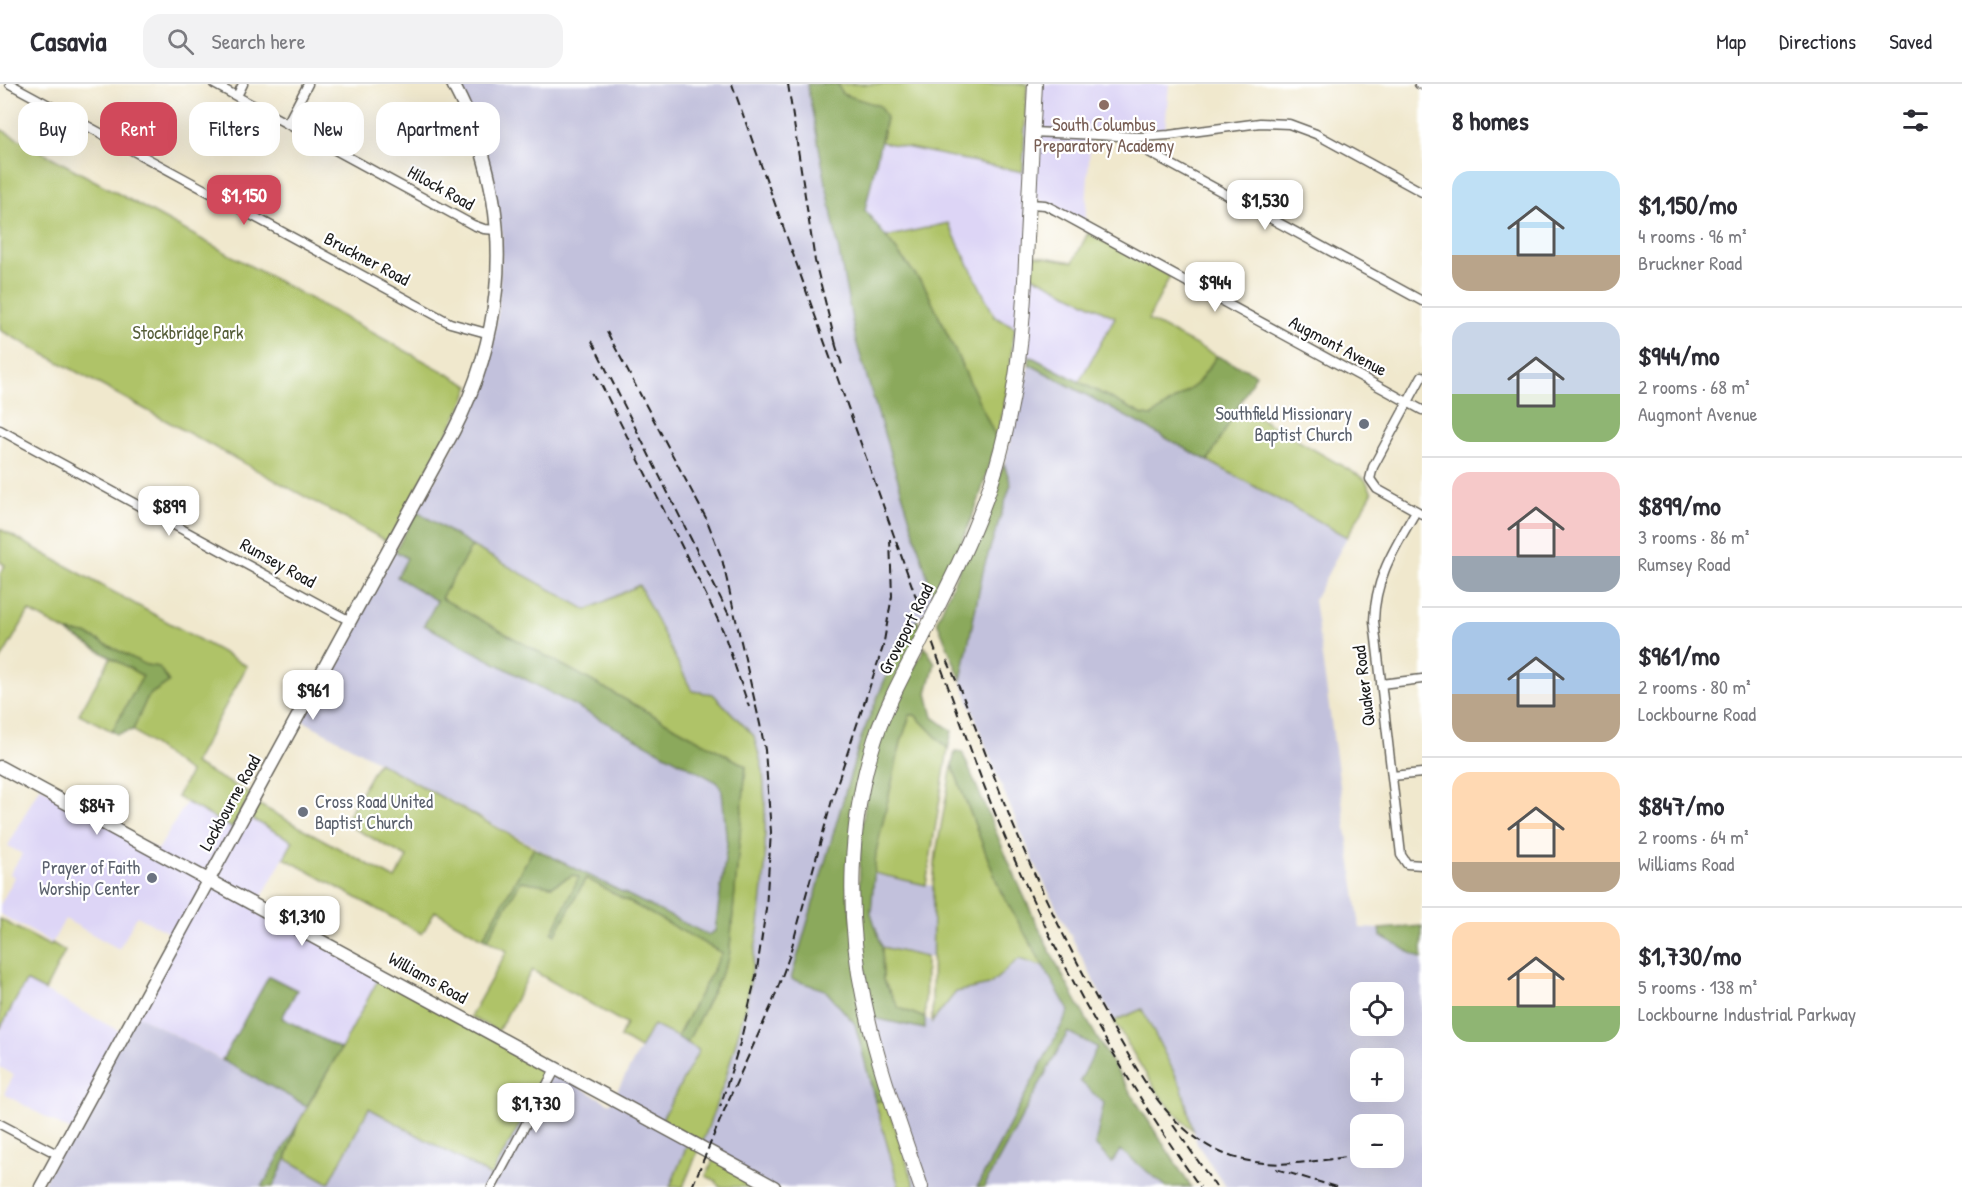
<!DOCTYPE html>
<meta charset="utf-8">
<style>
body{margin:0;font-family:"Patrick Hand",sans-serif;background:#f2f2f3;color:#2b2b33;height:100vh;display:flex;flex-direction:column;font-size:22px;white-space:nowrap}
*{box-sizing:border-box;margin:0}
p{font-size:20px;color:#7c7c81}
.icon{flex:none;width:33px;height:33px;fill:none;stroke:currentColor;stroke-width:2;stroke-linecap:round;stroke-linejoin:round}
.map{position:relative;flex:1;overflow:hidden}
.panel{display:flex;flex-direction:column;background:#fff;width:540px}
.panel>*{flex:none}
.top-card{position:absolute;left:18px;top:18px;width:570px;height:54px;display:flex;gap:12px}
.tools{position:absolute;left:1350px;top:898px;display:grid;gap:12px}
.tools a{display:grid;place-items:center;width:54px;height:54px;border-radius:12px;background:#fff;box-shadow:0 6px 24px #0002;font-size:30px}
.price{position:absolute;translate:-50% -51px;padding:0 14px;border-radius:12px;background:#fff;color:#222;font-size:20px;line-height:39px;filter:drop-shadow(0 2px 3px #0008)}
.price::after{content:'';position:absolute;left:50%;top:36px;width:18px;height:14px;margin-left:-9px;background:inherit;clip-path:polygon(0 0,100% 0,50% 100%)}
.price.active{background:#d1495b;color:#fff}
ul{padding:0;list-style:none}
li{display:flex;align-items:center;gap:18px;height:150px;padding:0 30px}
li+li{border-top:2px solid #e1e1e2}
li span{display:grid;place-items:center;flex:none;width:168px;height:120px;border-radius:18px;color:#555}
li>.icon{margin-inline-start:auto}
span .icon{width:72px;height:72px;fill:#fffc;stroke-width:1}
li b{font-size:26px}
h2{display:flex;justify-content:space-between;align-items:center;height:72px;padding:0 30px;font-size:26px}
.chip{padding:0 21px;border-radius:18px;background:#fff;box-shadow:0 6px 24px #0002;font-size:21px;line-height:54px}
.chip.active{background:#d1495b;color:#fff}
header{display:flex;align-items:center;gap:36px;box-sizing:border-box;height:84px;padding:0 30px;background:#fff;border-bottom:2px solid #e1e1e2}
header strong{font-size:28px}
nav{display:flex;gap:33px;margin-inline-start:auto;font-size:21px}
.search{width:420px;height:54px;background:#f2f2f3;display:flex;align-items:center;gap:15px;box-sizing:border-box;padding:0 21px;border-radius:18px;color:#7c7c81;font-size:22px}
main{display:flex;flex:1;min-height:0}
.map>svg:first-child{display:block}
</style>
<header>
<strong>Casavia</strong>
<div class="search"><svg class="icon" aria-label="search" viewBox="0 0 24 24"><circle cx="10" cy="10" r="6"/><path d="M15 15l6 6"/></svg>Search here</div>
<nav><a>Map</a><a>Directions</a><a>Saved</a></nav>
</header>
<main>
<div class="map">
<svg width="1422" height="1103" viewBox="0 0 1422 1103">
<rect width="100%" height="100%" fill="#fff"/>
<filter id="ink" filterUnits="userSpaceOnUse"><feTurbulence type="fractalNoise" baseFrequency=".0167" numOctaves="2"/><feDisplacementMap in="SourceGraphic" scale="12" xChannelSelector="R" yChannelSelector="G"/><feConvolveMatrix kernelMatrix="1 2 1 2 8 2 1 2 1" color-interpolation-filters="sRGB"/></filter>
<filter id="wash" filterUnits="userSpaceOnUse"><feTurbulence type="fractalNoise" baseFrequency=".008" numOctaves="4" result="noise"/><feDisplacementMap in="SourceGraphic" scale="24" xChannelSelector="R" yChannelSelector="G"/><feGaussianBlur stdDeviation="1.35" result="paint"/><feColorMatrix in="noise" values="0 0 0 0 0 0 0 0 0 0 0 0 0 0 0 0 0 1.4 0 .05"/><feComposite in="paint" operator="in"/></filter>
<g filter="url(#wash)">
<rect width="100%" height="100%" fill="#f0e8cd"/>
<path fill="#ddd5f6" d="M1041 0H1169L1165 46 1091 45 1085 139 1036 114 1031 191 1115 233 1079 298 1012 265 1015 243 996 233 948 140 886 153 865 126 881 58 1023 88 1025 41 1041 42Z
M40 702 158 766 186 719 231 744 241 728 293 757 256 823 380 892 341 965 282 934 269 892 222 976 135 930 176 853 137 832 119 865 65 835 52 859 0 830V821L15 793 10 790 22 770 8 762Z
M26 897 125 950 71 1047 4 1010 14 991 0 983V945Z"/>
<path fill="#c2c1dc" fill-rule="evenodd" d="M459 0H807L856 257 935 518 903 551 861 654 791 895 825 906 855 940 899 1103H766L714 1075 719 1066 702 1060 725 996 746 922 759 841 765 784 693 607 639 502 587 526 472 462 417 427 463 345 489 277 498 228 502 148Z
M1029 280 1347 453 1314 516 1360 844 1380 845 1381 852 1422 875V1103H1226L1197 1060 1182 1004 1141 925 1114 937 1036 783 995 687 961 596 984 483 1011 400 1004 380ZM1360 909H1394V942H1360ZM1360 975H1394V1008H1360ZM1360 1041H1394V1074H1360Z
M395 467 407 474 398 493 437 517 424 541 717 698 722 707 727 761 716 846 708 851 587 791 300 635Z
M874 789 933 802 932 874 882 863 871 829Z
M1019 874 1044 883 1069 927 977 1103H915L874 934 924 945 925 934 932 937 956 908 989 901Z
M135 930 307 1022 262 1103H41Z
M653 941 700 965 661 1037 690 1054 670 1103H273L286 1075 329 1098 369 1024 491 1092 549 986 610 1020Z
M1068 948 1097 963 1080 997 1104 1019 1112 1078 1119 1066 1167 1103H984Z"/>
<path fill="#afc368" stroke="#667042" stroke-width="1.5" d="M838 0H1027L1023 88 881 58 886 34 880 22 842 10Z
M0 45 470 302 463 320 388 458 0 246Z
M948 139 995 233 1015 243 1006 311 997 356 925 203 886 153Z
M1088 149 1170 192 1148 236 1217 272 1197 300 1152 332 1143 331 1079 298 1115 233 1031 191 1032 171 1073 178Z
M1238 322 1365 395 1372 409 1347 453 1208 377Z
M0 445 247 582 194 680 251 710 232 744 177 713 190 689 133 646 147 614 152 609 169 598 159 583 146 581 86 550 67 548 29 527 0 577V490L5 481 0 478Z
M472 462 587 526 639 501 692 607 713 610 754 652 763 687 765 720V784L759 841 746 922 725 996 702 1060 661 1037 699 966 687 959 729 874 746 682 440 514Z
M111 573 143 592 112 647 79 630Z
M910 631H915L948 665 926 801 874 789 876 768 901 658Z
M378 678 534 764 483 854 435 827 422 850 284 774 293 757 248 733 256 719 395 795 407 773 344 739Z
M952 681 1000 806 1044 883 1019 875 989 901 956 908 932 938 933 802 936 770Z
M573 791 580 793 552 849 555 851 586 794 722 869 677 953 653 941 640 965 620 953 626 940 532 886 498 947 470 933 507 867 487 856 521 797 552 802Z
M0 835 50 862 52 859 65 867 45 907 26 897 0 945Z
M882 863 926 873 925 934 899 924 883 896Z
M380 892 535 978C541 987 543 994 540 1004L491 1092 369 1024 329 1099 286 1075 298 1039 341 965Z
M1142 925 1182 1004 1193 1046C1157 1018 1138 975 1114 937Z
M886 1016 915 1103H899L875 1017Z
M687 1061 698 1067 683 1103H670Z
M714 1075 766 1103H719L716 1097 706 1092Z"/>
<path fill="#8ba95c" stroke="#54623c" stroke-width="1.5" d="M807 0H838L842 10 880 22 886 34 865 126 925 203 997 356 978 418 957 470 935 518 856 257Z
M1030 272 1143 331 1152 332 1197 300 1217 272 1256 290 1208 377 1029 280Z
M1004 380 1011 400 984 483 961 596 937 537Z
M417 427 472 462 441 514 746 682 729 874 687 959 677 953 722 869 586 794 555 851 552 849 579 793 573 791 552 802 521 797 487 856 483 854 534 764 708 851 715 847 727 761 722 707 717 698 424 541 437 517 397 493 407 474 395 467Z
M917 536 921 543 871 649 848 812 886 1016 875 1017 855 940 825 906 791 895 861 654 903 551Z
M67 548 86 550 146 581 159 583 169 598 152 609 147 614 133 646 117 650 112 647 143 592Z
M925 563 935 579 927 609 933 633 952 647 948 665 915 631H910L901 658 876 768 871 829 882 863 883 896 899 924 925 934V945L874 934C870 916 866 898 864 880 855 810 858 720 881 653 893 622 910 592 925 563Z
M955 667 962 668C995 745 1026 823 1065 896 1103 968 1147 1035 1191 1103H1167L1120 1066 1112 1079 1095 1061 1104 1019 1080 997 1097 963 1068 948 984 1103H977L1069 927 1000 806 952 681Z
M1422 842V875L1381 852 1380 845Z
M269 892 297 906 282 934 341 965 307 1022 222 976Z
M298 1039 286 1075 273 1103H262Z"/>
</g>
<g filter="url(#ink)">
<g fill="none" stroke-linecap="round" stroke-linejoin="round">
<g stroke="#66635a" stroke-width="11">
<path id="street" d="M10 0 450 239 490 250
M214 0 473 141 484 145 496 146
M1419 0 1422 1
M237 12 243 0
M287 40 308 0
M1032 48 1141 53 1169 51 1260 39 1289 40 1316 50 1422 108
M1123 54 1422 217
M1029 120 1045 121 1055 126 1422 326
M1422 292 1373 383 1370 395 1377 405 1422 430
M0 346 350 537
M1416 427C1395 464 1375 493 1374 537L1401 771 1407 780 1422 781
M1381 600 1422 595
M1392 692 1422 689
M0 1040 59 1071
M492 1103 556 984"/>
</g>
<g stroke="#66635a" stroke-width="15">
<path id="secondary" d="M0 683 774 1103
M41 1103 453 348C500 257 512 157 479 59 472 39 463 19 453 0"/>
</g>
<g stroke="#66635a" stroke-width="16">
<path id="primary" d="M938 522C963 472 987 421 1001 366 1020 295 1024 227 1027 155 1030 103 1032 52 1035 0
M919 560C903 591 886 622 875 655 848 738 846 832 864 916 877 980 900 1042 921 1103"/>
</g>
<use href="#street" stroke="#fff" stroke-width="8"/>
<use href="#secondary" stroke="#fff" stroke-width="12"/>
<use href="#primary" stroke="#fff" stroke-width="14"/>
<path stroke="#1c1c1c" stroke-width="2" stroke-dasharray="9 4.5" stroke-linecap="butt" d="M732 0 978 686C1034 834 1108 974 1200 1103
M788 0 815 177 837 265
M607 248 706 434 722 475 760 640 765 666 771 748 766 825 756 892 740 959 720 1023
M592 257 731 535
M835 259 843 284
M595 288 711 521 723 547 749 623
M947 576C971 628 990 683 1011 736 1041 808 1075 877 1113 944 1141 993 1168 1045 1222 1069 1267 1088 1314 1077 1360 1071
M1173 1041 1216 1103
M1276 1085 1336 1103
M692 1103 729 1015 772 920 789 873 834 709 883 563 892 512 890 455"/>
<g stroke="#66635a" stroke-width="16" stroke-linecap="butt">
<path id="primary-bridge" d="M919 560 938 522"/>
</g>
<use href="#primary-bridge" stroke="#fff" stroke-width="14"/>
</g>
</g>
<circle fill="#8d6e63" stroke="#fff" stroke-width="2" cx="1104" cy="21" r="6"/>
<g fill="#6b7280" stroke="#fff" stroke-width="2">
<circle cx="1364" cy="340" r="6"/>
<circle cx="303" cy="728" r="6"/>
<circle cx="152" cy="794" r="6"/>
</g>
<g text-anchor="middle" stroke-width="4.5" stroke-linejoin="round" paint-order="stroke">
<g font-size="18" fill="#785e54" stroke="#fff">
<text x="1104" y="47">South Columbus<tspan x="1104" dy="21">Preparatory Academy</tspan></text>
</g>
<g font-size="18" fill="#1c1c1c" stroke="#fff">
<text transform="translate(441 104) rotate(29)" y="6">Hilock Road</text>
<text transform="translate(367 175) rotate(28)" y="6">Bruckner Road</text>
<text transform="translate(1338 262) rotate(28)" y="6">Augmont Avenue</text>
<text transform="translate(278 479) rotate(29)" y="6">Rumsey Road</text>
<text transform="translate(906 545) rotate(-63)" y="6">Groveport Road</text>
<text transform="translate(1364 602) rotate(-97)" y="6">Quaker Road</text>
<text transform="translate(230 719) rotate(-61)" y="6">Lockbourne Road</text>
<text transform="translate(428 894) rotate(29)" y="6">Williams Road</text>
</g>
<g font-size="18" fill="#575f3a" stroke="#fff">
<text x="188" y="255">Stockbridge Park</text>
</g>
<g font-size="18" fill="#5b616d" stroke="#fff" text-anchor="end">
<text x="1352" y="336">Southfield Missionary<tspan x="1352" dy="21">Baptist Church</tspan></text>
<text x="315" y="724" text-anchor="start">Cross Road United<tspan x="315" dy="21">Baptist Church</tspan></text>
<text x="140" y="790">Prayer of Faith<tspan x="140" dy="21">Worship Center</tspan></text>
</g>
</g>
</svg>
<div class="tools">
<a><svg class="icon" aria-label="locate" viewBox="0 0 24 24"><circle cx="12" cy="12" r="6"/><path d="M12 2v4M12 18v4M2 12h4M18 12h4"/></svg></a>
<a>+</a>
<a>−</a>
</div>
<b class="price active" style="left:244px;top:142px">$1,150</b>
<b class="price" style="left:1265px;top:147px">$1,530</b>
<b class="price" style="left:1215px;top:229px">$944</b>
<b class="price" style="left:169px;top:453px">$899</b>
<b class="price" style="left:313px;top:637px">$961</b>
<b class="price" style="left:97px;top:752px">$847</b>
<b class="price" style="left:302px;top:863px">$1,310</b>
<b class="price" style="left:536px;top:1050px">$1,730</b>
<div class="top-card">
<a class="chip">Buy</a>
<a class="chip active">Rent</a>
<a class="chip">Filters</a>
<a class="chip">New</a>
<a class="chip">Apartment</a>
</div>
</div>
<section class="panel">
<h2>8 homes<svg class="icon" aria-label="filters" viewBox="0 0 24 24"><path d="M4 7h16M4 17h16"/><circle cx="9" cy="7" r="2"/><circle cx="15" cy="17" r="2"/></svg></h2>
<ul>
<li><span style="background:linear-gradient(#bfe0f5 70%,#b9a48a 0)"><svg class="icon" aria-label="home" viewBox="0 0 24 24"><path d="M3 11l9-7 9 7M6 9v11h12V9"/></svg></span><div><b>$1,150/mo</b><p>4 rooms · 96 m²</p><p>Bruckner Road</p></div></li>
<li><span style="background:linear-gradient(#c9d6e8 60%,#8fb573 0)"><svg class="icon" aria-label="home" viewBox="0 0 24 24"><path d="M3 11l9-7 9 7M6 9v11h12V9"/></svg></span><div><b>$944/mo</b><p>2 rooms · 68 m²</p><p>Augmont Avenue</p></div></li>
<li><span style="background:linear-gradient(#f6c9c9 70%,#9aa5b1 0)"><svg class="icon" aria-label="home" viewBox="0 0 24 24"><path d="M3 11l9-7 9 7M6 9v11h12V9"/></svg></span><div><b>$899/mo</b><p>3 rooms · 86 m²</p><p>Rumsey Road</p></div></li>
<li><span style="background:linear-gradient(#a9c7e8 60%,#b9a48a 0)"><svg class="icon" aria-label="home" viewBox="0 0 24 24"><path d="M3 11l9-7 9 7M6 9v11h12V9"/></svg></span><div><b>$961/mo</b><p>2 rooms · 80 m²</p><p>Lockbourne Road</p></div></li>
<li><span style="background:linear-gradient(#ffd9b3 75%,#b9a48a 0)"><svg class="icon" aria-label="home" viewBox="0 0 24 24"><path d="M3 11l9-7 9 7M6 9v11h12V9"/></svg></span><div><b>$847/mo</b><p>2 rooms · 64 m²</p><p>Williams Road</p></div></li>
<li><span style="background:linear-gradient(#ffd9b3 70%,#8fb573 0)"><svg class="icon" aria-label="home" viewBox="0 0 24 24"><path d="M3 11l9-7 9 7M6 9v11h12V9"/></svg></span><div><b>$1,730/mo</b><p>5 rooms · 138 m²</p><p>Lockbourne Industrial Parkway</p></div></li>
</ul>
</section>
</main>
